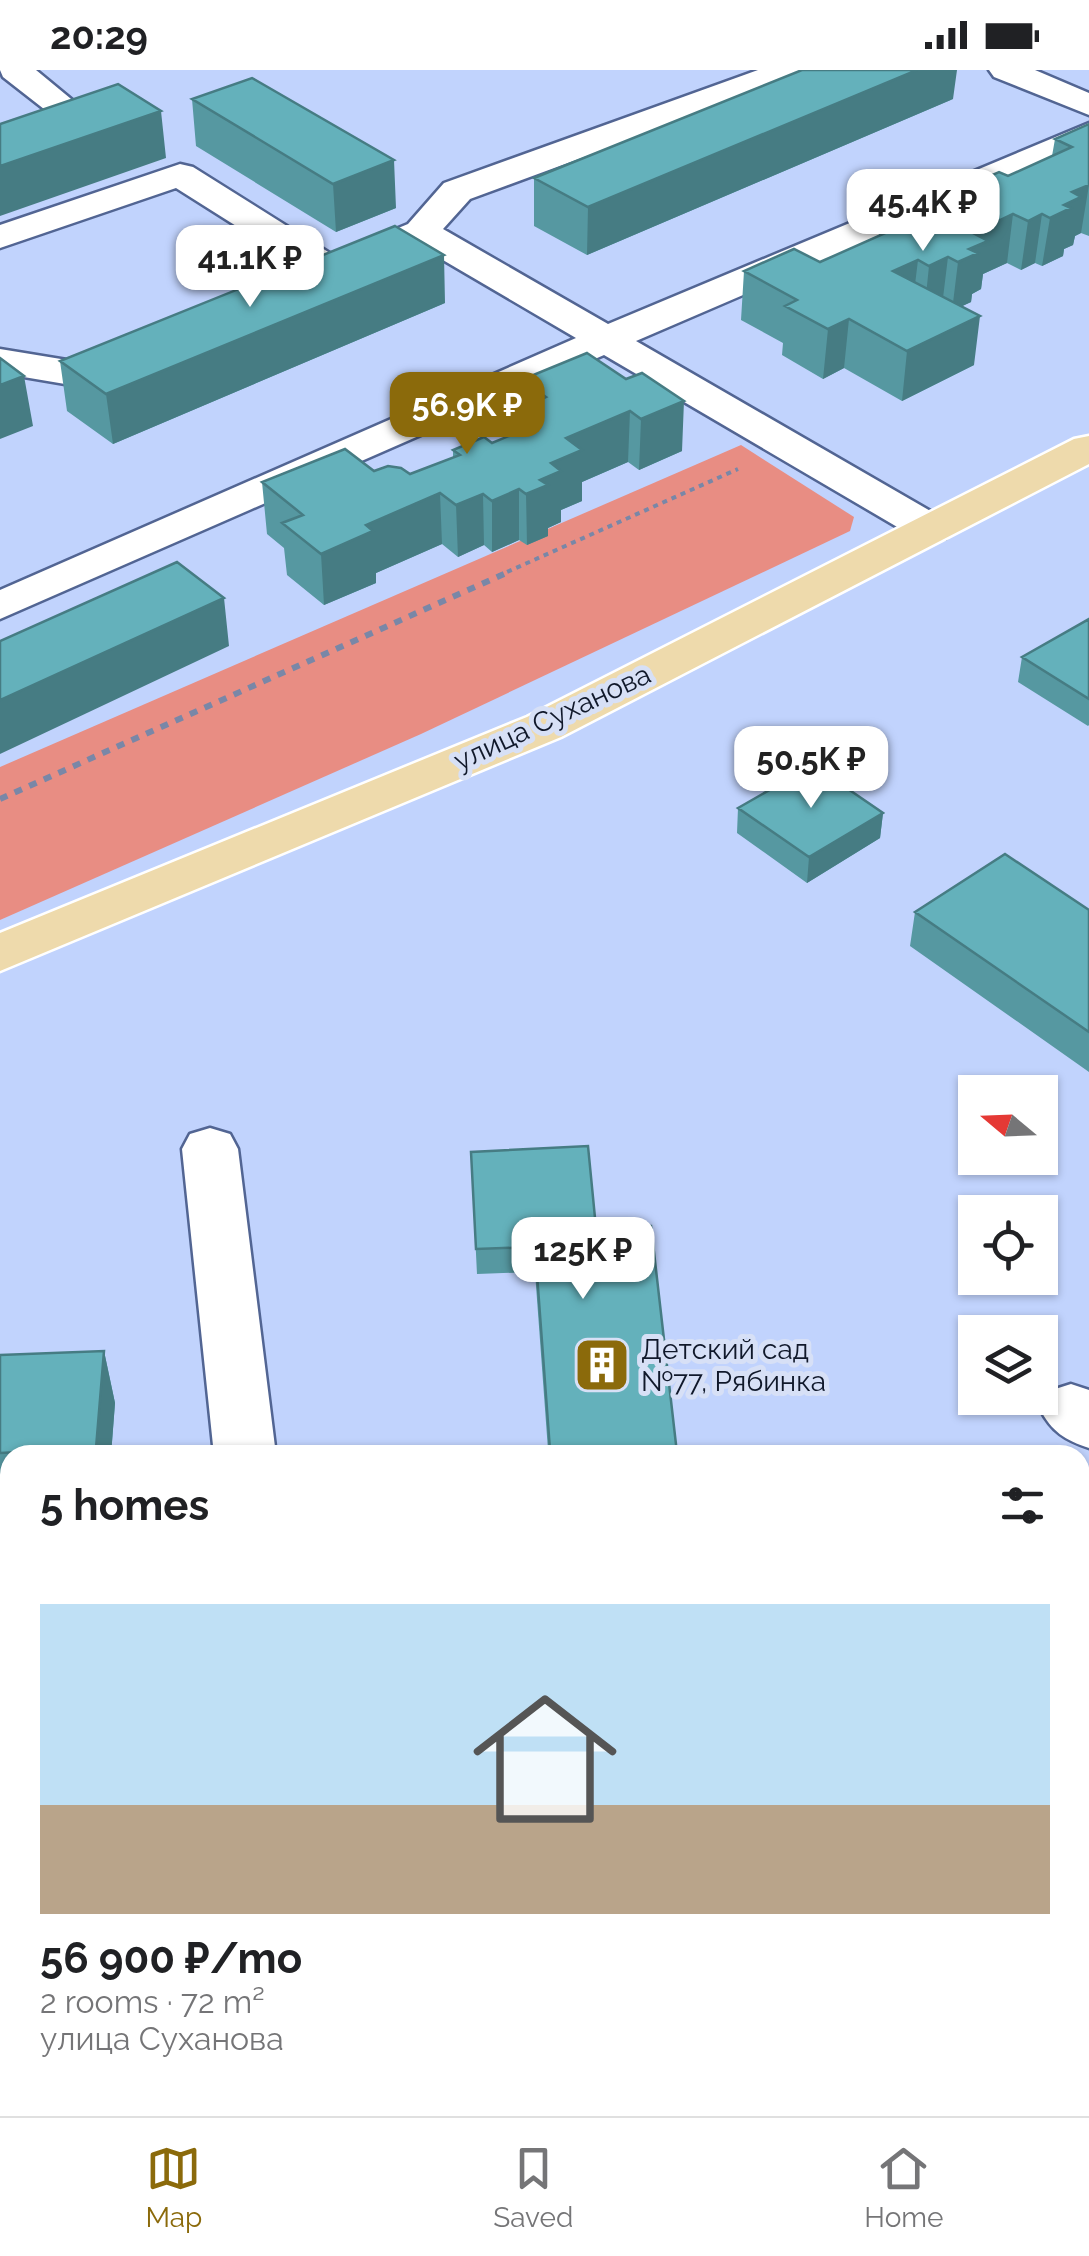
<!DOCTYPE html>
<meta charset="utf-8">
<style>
body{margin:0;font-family:Raleway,sans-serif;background:#f2f2f2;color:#202124;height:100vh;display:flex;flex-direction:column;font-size:38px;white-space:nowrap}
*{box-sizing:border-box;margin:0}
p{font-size:32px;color:#757577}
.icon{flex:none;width:55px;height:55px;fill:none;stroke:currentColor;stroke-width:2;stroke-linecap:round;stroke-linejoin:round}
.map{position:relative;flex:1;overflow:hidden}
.sheet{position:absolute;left:0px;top:1375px;width:1090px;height:672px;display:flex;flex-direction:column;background:#fff;border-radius:30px 30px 0 0;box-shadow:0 2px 8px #0004}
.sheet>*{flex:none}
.needle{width:65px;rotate:289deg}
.fabs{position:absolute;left:958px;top:1005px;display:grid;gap:20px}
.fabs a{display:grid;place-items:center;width:100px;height:100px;border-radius:0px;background:#fff;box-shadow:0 2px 8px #0004;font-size:50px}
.price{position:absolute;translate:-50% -85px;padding:0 22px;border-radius:20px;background:#fff;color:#222;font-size:32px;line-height:65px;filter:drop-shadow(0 2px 5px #0008)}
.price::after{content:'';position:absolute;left:50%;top:60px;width:30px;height:22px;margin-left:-15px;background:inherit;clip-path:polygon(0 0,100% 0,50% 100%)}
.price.selected{background:#8b6a0b;color:#fff}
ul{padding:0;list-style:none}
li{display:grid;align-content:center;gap:20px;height:530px;padding:0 40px}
li span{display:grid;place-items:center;height:310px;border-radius:0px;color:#555}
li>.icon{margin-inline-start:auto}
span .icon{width:180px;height:180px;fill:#fffc;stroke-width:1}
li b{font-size:42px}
h2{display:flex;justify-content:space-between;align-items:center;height:120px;padding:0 40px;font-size:42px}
.status{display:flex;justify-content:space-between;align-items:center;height:70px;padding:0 50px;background:#fff;direction:ltr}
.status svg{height:28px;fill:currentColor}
.dock{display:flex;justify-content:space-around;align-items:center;height:140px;border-top:2px solid #e0e0e0;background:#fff;font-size:28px;color:#757577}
.dock a{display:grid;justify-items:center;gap:5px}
.dock .selected{color:#8b6a0b}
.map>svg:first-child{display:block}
</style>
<div class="status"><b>20:29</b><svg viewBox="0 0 49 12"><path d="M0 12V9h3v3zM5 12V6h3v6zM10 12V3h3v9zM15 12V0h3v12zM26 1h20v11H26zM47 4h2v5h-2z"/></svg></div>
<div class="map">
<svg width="1089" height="2046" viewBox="0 0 1089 2046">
<rect width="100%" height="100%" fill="#c1d3fd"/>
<path fill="#e88d83" d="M741 375 854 447 850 461 421 664 0 850V697Z"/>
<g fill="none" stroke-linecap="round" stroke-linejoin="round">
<g stroke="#526593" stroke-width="5">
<path id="minor" d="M0 0H36L105 57 100 64 88 67 76 64 3 7Z
M758 0H806L801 7 470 129 443 159 608 254 1089 53V76L636 271 946 450 953 459 946 468 931 472 916 468 604 285 0 549V520L576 268 419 176C389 188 348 215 317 207L176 118 0 178V155L180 94 193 97 333 185 408 154 444 113Z
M989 0H1035L1089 23V45L994 7Z
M131 267 145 271 151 279 145 287 71 315 0 303V279L67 290Z
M210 1058 230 1064 238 1079 276 1385H214L182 1079 190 1064Z
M1071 1314 1089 1320V1378C1065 1370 1052 1362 1040 1339L1049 1321Z
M0 1493H10V1549H0Z"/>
</g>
<g stroke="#fff" stroke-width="5">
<path id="major" d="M1089 366V394L561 667 0 901V863L527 647 1074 369Z"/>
</g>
<path stroke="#7987a7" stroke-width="4" stroke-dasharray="5 5" stroke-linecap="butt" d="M498 506 738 399"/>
<path stroke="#7987a7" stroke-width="6" stroke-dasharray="8 8" stroke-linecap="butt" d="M0 729 504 504"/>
<use href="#minor" fill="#fff" fill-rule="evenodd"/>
<use href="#major" fill="#eedaac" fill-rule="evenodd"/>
</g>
<path fill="#5698a1" d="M192 29 396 138 336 162 196 76Z
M953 29 587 185 534 156V108Z
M1089 54V166L1081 163 1075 166 1073 175 1064 179 1063 186 1042 196 1035 193 1021 200 1007 193 983 204 981 219 972 224 971 232 962 236 974 295 902 331 844 298 823 309 782 285 783 273 741 250 744 201 820 192 879 165 880 156 917 149 974 124 976 112 1008 106 1052 86 1055 69Z
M445 233 113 374 67 341 60 291Z
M587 283 682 381 639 400 628 392 582 412V431L561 440V452L548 458V466L527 475 519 470 492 482 484 475 458 487 442 474 376 503V513L324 535 287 505 284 478 267 464 262 412 374 401 410 404 453 387V380L492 373 522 360 521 310Z
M1089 549V655L1088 656 1018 612 1022 587Z
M738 738 883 743 880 768 807 813 737 763Z
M1089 840V1002L910 876 915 842Z
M471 1082 596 1158 651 1156 677 1385H491L548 1380 535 1202 477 1204Z
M104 1281 115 1333 111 1385H10V1434L0 1435V1285Z"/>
<path fill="#467c83" d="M917 0H957L953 29 587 185 588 137Z
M161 41 166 88 0 146V96Z
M394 90 396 138 336 162 333 114Z
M1089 115 1081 163 1075 166 1073 175 1064 179 1063 186 1042 196 1050 148 1064 135 1072 122Z
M1013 144 1007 193 983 204 981 219 972 224 971 232 952 241 958 192 973 163Z
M1042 144 1035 193 1021 200 1028 151Z
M444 185 445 233 113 374 106 324Z
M948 187 942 236 924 245 929 196Z
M918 190 912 239 893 201Z
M980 246 974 295 902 331 907 281Z
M849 249 844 298 823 309 828 259Z
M24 306 33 356 0 369V315Z
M684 331 682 381 639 400 641 349Z
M630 341 628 392 582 412V431L561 440V452L548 458V466L527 475 526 424 540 410 566 368Z
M519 419V470L492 482V431Z
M440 423 442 474 376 503V513L324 535 321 484 366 455Z
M483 424 484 475 458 487 456 435Z
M224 528 229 576 0 684V630Z
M883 743 880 768 807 813 809 787Z
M104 1281 115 1333 111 1385H98L96 1378Z"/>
<path fill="#64b1bb" stroke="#467c83" stroke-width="2.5" d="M802 0H917L588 137 534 108Z
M252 8 394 90 333 114 192 29Z
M118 14 161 41 0 96V54Z
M1089 54V115L1072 122 1081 127 1064 135 1071 138 1050 148 1042 144 1028 151 1013 144 973 163 988 171 969 179 978 183 958 192 948 187 929 196 918 190 893 201 980 246 907 281 849 249 828 259 785 236 797 230 744 201 794 179 820 192 890 161 880 156 907 144 917 149 988 118 976 112 999 102 1008 106 1072 77 1055 69Z
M395 156 444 185 106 324 60 291Z
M587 283 626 309 642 303 684 331 641 349 630 341 566 368 582 380 551 393 561 401 540 410 548 415 526 424 519 419 492 431 483 424 456 435 440 423 366 455 373 461 321 484 282 453 303 445 262 412 345 379 374 401 388 396 401 398 410 404 460 385 453 380 484 367 492 373 540 353 526 344 531 334 546 327 521 310Z
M0 288 24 306 0 315Z
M177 492 224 528 0 630V571Z
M1089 549V629L1022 587Z
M813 695 883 743 809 787 738 738Z
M1005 784 1089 840V962L915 842Z
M588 1076 596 1158 651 1156 677 1383 648 1385H491V1383L550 1380 535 1177 476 1179 471 1082Z
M104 1281 96 1378 0 1383V1285Z"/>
<defs>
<g id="building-square" transform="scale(2.875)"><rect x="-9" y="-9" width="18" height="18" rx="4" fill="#8b6a0b" stroke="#d7e0f6"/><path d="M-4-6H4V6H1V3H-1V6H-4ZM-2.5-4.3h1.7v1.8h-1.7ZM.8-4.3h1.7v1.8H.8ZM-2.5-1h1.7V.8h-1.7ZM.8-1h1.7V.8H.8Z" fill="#fff"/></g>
</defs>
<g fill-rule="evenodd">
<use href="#building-square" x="602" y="1295"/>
</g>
<g text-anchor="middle" stroke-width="10" stroke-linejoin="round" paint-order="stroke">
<g font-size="28" fill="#10182a" stroke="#d7e0f6">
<text transform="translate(552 647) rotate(-25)" y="10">улица Суханова</text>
</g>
<g font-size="28" fill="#10182a" stroke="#d7e0f6" text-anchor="start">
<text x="641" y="1289">Детский сад<tspan x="641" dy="32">№77, Рябинка</tspan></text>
</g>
</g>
</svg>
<div class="fabs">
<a><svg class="needle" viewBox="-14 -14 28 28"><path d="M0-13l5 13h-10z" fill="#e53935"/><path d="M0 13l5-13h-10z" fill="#757577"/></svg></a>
<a><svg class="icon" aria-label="locate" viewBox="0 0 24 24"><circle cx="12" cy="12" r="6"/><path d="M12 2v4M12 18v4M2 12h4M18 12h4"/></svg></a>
<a><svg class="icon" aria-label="layers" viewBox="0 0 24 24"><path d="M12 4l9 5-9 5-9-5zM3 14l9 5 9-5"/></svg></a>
</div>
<b class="price" style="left:923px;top:184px">45.4K ₽</b>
<b class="price" style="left:250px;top:240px">41.1K ₽</b>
<b class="price selected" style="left:467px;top:387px">56.9K ₽</b>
<b class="price" style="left:811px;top:741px">50.5K ₽</b>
<b class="price" style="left:583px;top:1232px">125K ₽</b>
<section class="sheet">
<h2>5 homes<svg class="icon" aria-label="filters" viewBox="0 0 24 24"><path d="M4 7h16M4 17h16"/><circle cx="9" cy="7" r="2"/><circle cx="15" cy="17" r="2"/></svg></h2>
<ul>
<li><span style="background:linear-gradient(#bfe0f5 65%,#b9a48a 0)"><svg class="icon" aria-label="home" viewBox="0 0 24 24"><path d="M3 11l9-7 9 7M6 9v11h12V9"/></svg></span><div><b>56 900 ₽/mo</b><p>2 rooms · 72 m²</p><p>улица Суханова</p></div></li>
</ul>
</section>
</div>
<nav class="dock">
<a class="selected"><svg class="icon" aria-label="map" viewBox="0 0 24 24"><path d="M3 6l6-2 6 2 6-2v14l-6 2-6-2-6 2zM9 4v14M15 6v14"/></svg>Map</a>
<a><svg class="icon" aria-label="saved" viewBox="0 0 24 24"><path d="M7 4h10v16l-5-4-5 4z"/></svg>Saved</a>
<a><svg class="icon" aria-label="home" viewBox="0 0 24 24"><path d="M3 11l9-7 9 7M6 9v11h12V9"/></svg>Home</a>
</nav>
